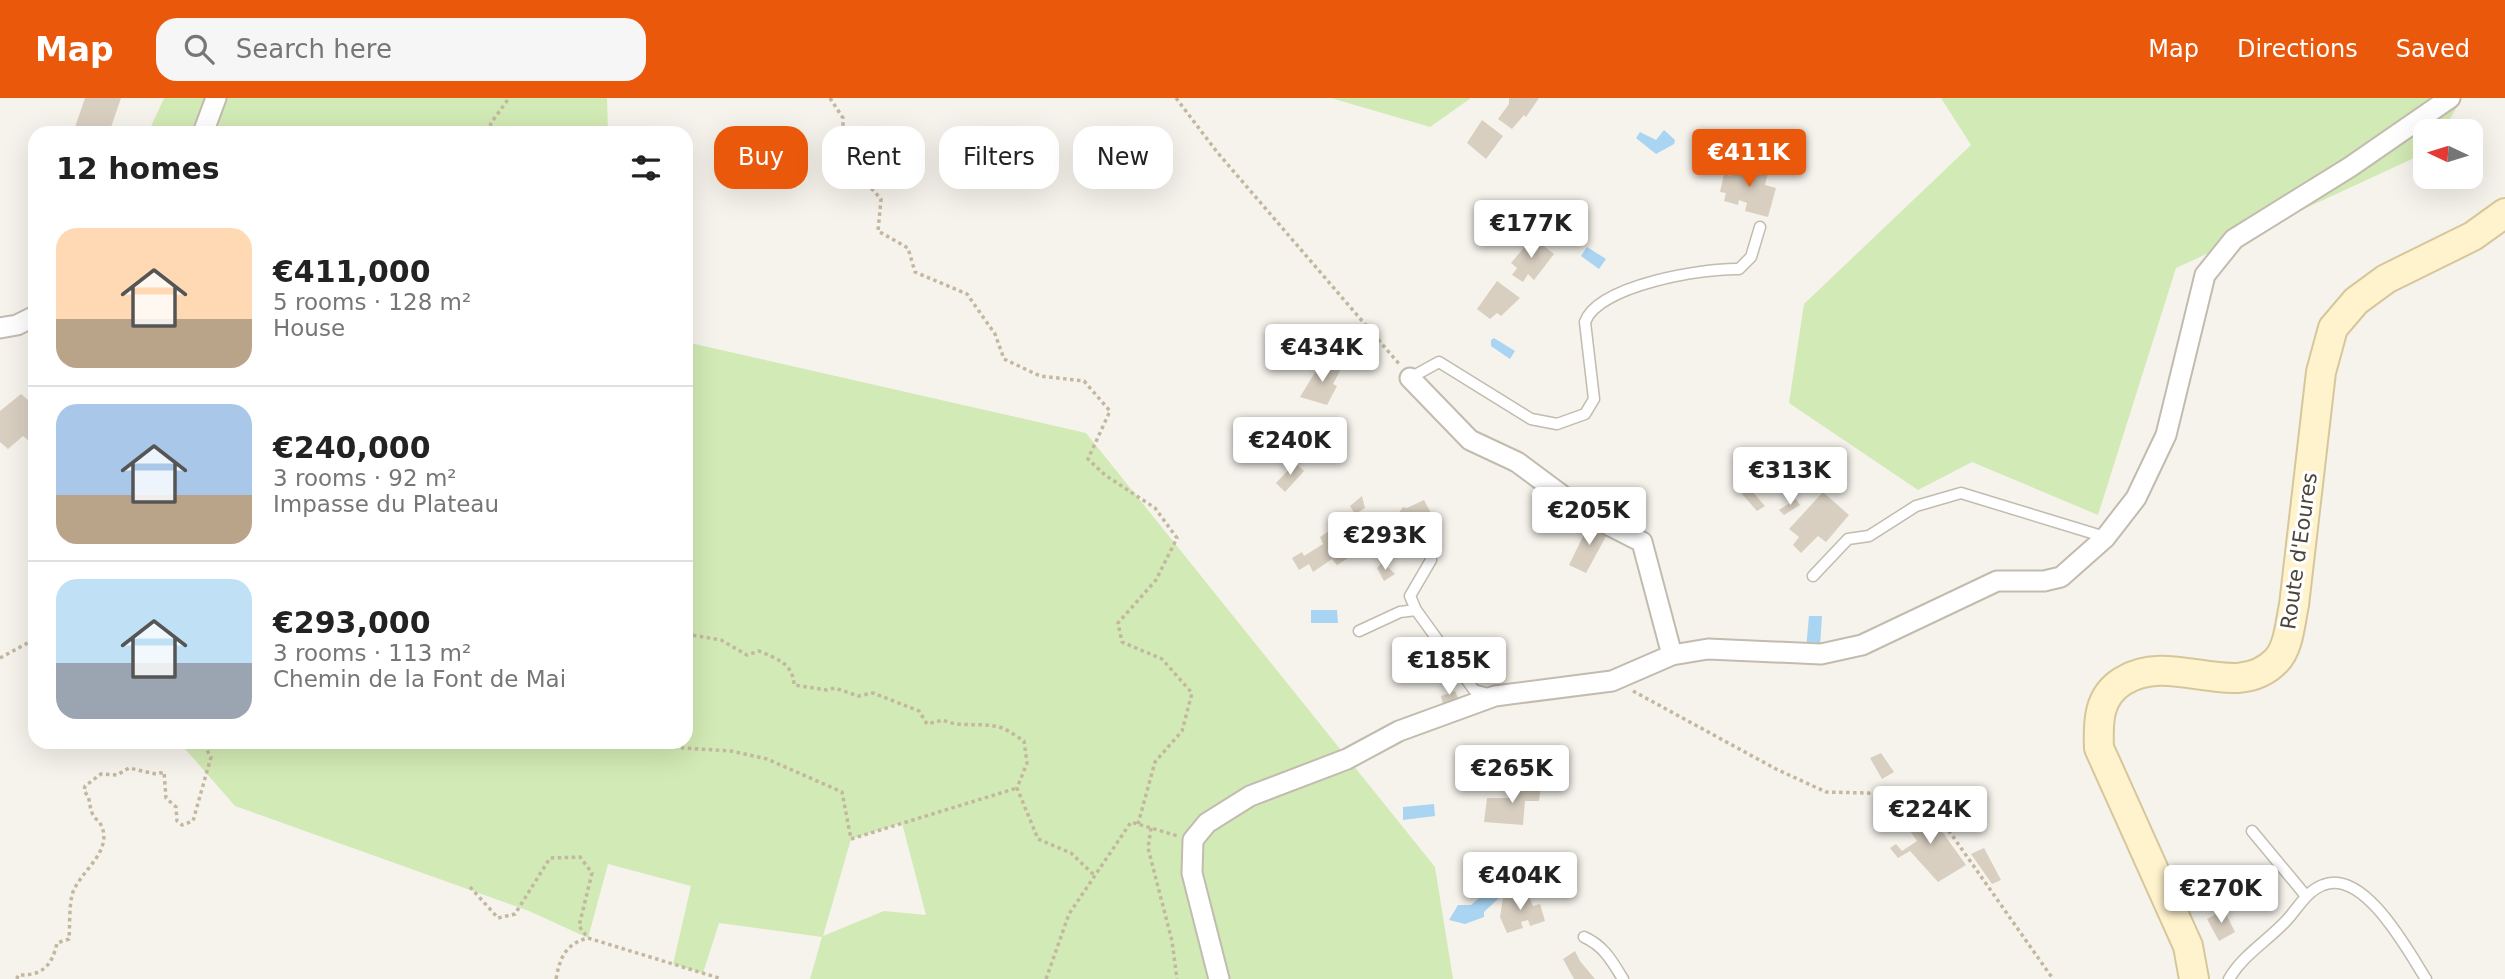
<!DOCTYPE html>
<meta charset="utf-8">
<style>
body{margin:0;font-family:"DejaVu Sans",sans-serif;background:#f6f6f6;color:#222;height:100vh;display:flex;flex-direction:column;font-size:26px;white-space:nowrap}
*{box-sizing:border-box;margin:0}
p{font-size:23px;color:#767676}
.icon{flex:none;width:38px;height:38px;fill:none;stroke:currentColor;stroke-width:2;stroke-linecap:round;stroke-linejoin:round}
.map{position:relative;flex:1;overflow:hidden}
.details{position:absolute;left:28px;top:28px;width:665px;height:623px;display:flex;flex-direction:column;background:#fff;border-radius:21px;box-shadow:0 7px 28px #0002}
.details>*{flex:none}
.banner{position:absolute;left:714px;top:28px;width:665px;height:63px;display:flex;gap:14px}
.needle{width:46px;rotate:274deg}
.tools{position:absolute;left:2413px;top:21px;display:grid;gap:14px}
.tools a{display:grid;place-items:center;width:70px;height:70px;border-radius:14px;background:#fff;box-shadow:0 7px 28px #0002;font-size:35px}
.price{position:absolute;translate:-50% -60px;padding:0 16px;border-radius:7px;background:#fff;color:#222;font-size:23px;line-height:46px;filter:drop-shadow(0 2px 4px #0008)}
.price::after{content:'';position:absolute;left:50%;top:42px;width:21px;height:16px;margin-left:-10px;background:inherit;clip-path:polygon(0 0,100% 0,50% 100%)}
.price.current{background:#ea580c;color:#fff}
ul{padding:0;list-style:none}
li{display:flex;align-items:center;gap:21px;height:175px;padding:0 28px}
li+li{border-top:2px solid #e0e0e0}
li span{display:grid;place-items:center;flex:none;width:196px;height:140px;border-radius:21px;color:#555}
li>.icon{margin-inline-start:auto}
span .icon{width:84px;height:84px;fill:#fffc;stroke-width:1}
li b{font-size:30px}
h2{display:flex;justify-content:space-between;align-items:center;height:84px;padding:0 28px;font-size:30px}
.pill{padding:0 24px;border-radius:21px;background:#fff;box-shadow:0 7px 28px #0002;font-size:24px;line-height:63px}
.pill.current{background:#ea580c;color:#fff}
header{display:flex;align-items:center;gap:42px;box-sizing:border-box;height:98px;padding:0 35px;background:#ea580c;color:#fff}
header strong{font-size:33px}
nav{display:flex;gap:38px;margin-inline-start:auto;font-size:24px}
.search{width:490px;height:63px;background:#f6f6f6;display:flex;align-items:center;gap:18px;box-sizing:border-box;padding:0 24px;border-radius:21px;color:#767676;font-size:26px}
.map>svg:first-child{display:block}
</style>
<header>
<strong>Map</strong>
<div class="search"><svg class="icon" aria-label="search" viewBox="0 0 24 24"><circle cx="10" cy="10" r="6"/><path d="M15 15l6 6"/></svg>Search here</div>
<nav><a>Map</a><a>Directions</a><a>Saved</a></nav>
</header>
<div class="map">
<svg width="2505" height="881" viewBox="0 0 2505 881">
<rect width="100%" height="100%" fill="#f6f3ec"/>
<path fill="#d2eab5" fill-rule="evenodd" d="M164 0H607L608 35H148Z
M1331 0H1471L1430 29Z
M1941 0H2462L2443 33H2426L2425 55 2176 170 2098 417 1972 364 1918 392 1789 305 1804 206 1971 47Z
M686 244 1086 335 1435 769 1453 881H810L822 839 719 825 703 875 673 866 691 788 608 766 588 840 529 813 235 708 179 644H686ZM902 725 926 817 884 813 823 838 851 741Z"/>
<path fill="#a9d4f2" d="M1664 32 1675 42 1674 46 1656 56 1636 40 1640 34 1656 42Z
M1749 44 1764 47 1757 69 1744 65Z
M1587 149 1606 161 1599 171 1581 158Z
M1494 240 1515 253 1510 261 1491 248V242Z
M1782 363 1787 369 1773 385 1766 379Z
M1311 512H1337L1338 525H1311Z
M1809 518H1822L1820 549 1806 551Z
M1434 706 1435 718 1403 722V709Z
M1491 797 1499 800 1484 814V819L1465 826 1449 822 1458 807H1471L1479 800Z"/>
<path fill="#d8cfc1" d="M85 0H121L109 35H73Z
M1509 0H1539L1526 19 1524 17 1512 31 1498 21 1509 6Z
M1482 22 1503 38 1486 61 1467 45Z
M1735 63 1768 74 1765 87 1776 90 1768 119 1745 113 1747 105 1739 102 1738 107 1724 103 1726 95 1720 94 1724 76 1731 78Z
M1533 139 1554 156 1534 182 1528 176 1523 184 1512 177 1517 170 1511 165Z
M1497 183 1520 200 1501 218 1497 215 1490 221 1477 211Z
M1322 263 1341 271 1333 286 1337 288 1327 307 1300 299Z
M21 296 35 308V348L23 338 8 351 0 344V313Z
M1295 365 1304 373 1285 394 1276 385Z
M1743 383 1765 408 1757 413 1742 396 1744 393 1738 387Z
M1823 394 1849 417 1826 444 1818 438 1801 455 1793 447 1799 439 1789 431Z
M1362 398 1365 410 1357 415 1361 425 1353 430 1364 450 1337 467 1332 461 1313 474 1309 466 1299 472 1292 460 1302 454 1304 458 1323 446 1320 439 1355 416 1350 408Z
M1796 401 1800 407 1784 417 1779 412Z
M1424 402 1433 419 1403 429 1397 417 1403 409 1407 410Z
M1590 424 1609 433 1586 475 1569 467Z
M1383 464 1395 476 1384 483 1377 470Z
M1455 593 1458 600 1443 606 1441 598Z
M1881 655 1894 674 1882 681 1870 660Z
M1513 686 1541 687 1539 703H1525L1523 727 1484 724 1487 700H1511Z
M1923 707 1966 767 1938 784 1910 753 1898 760 1890 750 1896 746 1902 753 1917 743 1902 721Z
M1984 750 2001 782 1992 786 1971 756Z
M1526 792 1533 808 1540 806 1545 823 1530 828 1528 822 1521 824 1523 830 1507 835 1500 819 1503 800Z
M2224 812 2235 834 2219 843 2207 821Z
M1575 853 1580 863 1595 881H1574L1563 861Z"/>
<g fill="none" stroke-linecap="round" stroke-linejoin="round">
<g stroke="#c2bbae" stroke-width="13">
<path id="lane" d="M1410 280 1439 264 1531 321 1557 326 1585 316 1594 301 1585 224C1598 187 1704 170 1739 171L1751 159 1760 129
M1813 478 1848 441 1869 438 1916 408 1961 395 2105 439
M1416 512 1410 498 1431 462 1424 428
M1359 533 1400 514 1416 512 1474 592 1492 597
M2252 733 2306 798
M1584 839C1604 848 1612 863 1623 881
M2229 881C2242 858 2267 843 2285 824 2297 812 2305 794 2323 787 2364 770 2408 853 2426 881"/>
</g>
<g stroke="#c2bbae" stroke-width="23">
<path id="street" d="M203 35 216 0
M0 230 17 227 35 218
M1410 280 1470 342 1517 364 1587 416 1642 444 1672 557
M1219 881 1192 775 1193 742 1207 725 1250 698 1347 661 1399 633 1495 598 1612 583 1672 557 1708 551 1821 556 1862 547 1997 483H2044L2061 479 2105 440 2136 400 2166 337 2205 177 2234 141 2350 69 2450 0"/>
</g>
<g stroke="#d6c79b" stroke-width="32">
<path id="secondary" d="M2194 881 2188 848 2099 650C2098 624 2098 598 2123 583 2172 552 2235 605 2276 563 2289 550 2290 525 2294 507L2321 274 2333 230 2356 203 2386 181 2473 138 2505 115"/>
</g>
<path stroke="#c4b79f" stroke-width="3.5" stroke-dasharray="3.5 3.5" stroke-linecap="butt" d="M830 0 843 20V59L881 101 878 133 908 150 915 174 967 196 995 236 1004 261 1040 278 1084 283 1110 313 1088 361 1105 377 1155 410 1177 440 1156 482 1118 525 1122 544 1162 561 1192 595 1182 633 1155 664 1138 726
M1176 0 1217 54 1400 267
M489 35 491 25 509 0
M686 536 721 542 747 557 759 553C777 561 793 565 794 587L827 592 835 590 858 598 873 595 919 613 927 626 943 622C960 630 980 624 999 629 1007 631 1016 638 1024 643L1027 665 1017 690 1038 741 1071 755 1094 777
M0 560 35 541
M1633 593 1776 671 1826 694 1905 696 1928 703 2053 881
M518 644H521
M590 644 731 653 767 661 842 694 851 741 1017 690
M1151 730 1148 750 1172 843 1177 881
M470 789 498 820 515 816 550 760 580 759 592 775 579 828 588 840
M17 881 18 877C42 878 52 868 57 845L69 841C70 827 69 810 72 797 78 774 116 753 100 725 99 722 94 721 93 717 88 707 92 702 84 693L85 688 101 676 117 677 129 670 156 676 164 674 166 700 176 709 177 723 182 727 193 723 211 659 202 644
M556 881C560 860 565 846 588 840L722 881
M1046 881 1069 816 1131 724 1178 738"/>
<use href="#lane" stroke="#fff" stroke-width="10"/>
<use href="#street" stroke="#fff" stroke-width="19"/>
<use href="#secondary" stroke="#fff3cd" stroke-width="28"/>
</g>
<g text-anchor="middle" stroke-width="6" stroke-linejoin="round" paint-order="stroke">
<g font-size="21" fill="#4b4439" stroke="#fff">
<text transform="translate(2299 453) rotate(-82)" y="7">Route d'Eoures</text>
</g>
</g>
</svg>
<div class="tools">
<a><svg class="needle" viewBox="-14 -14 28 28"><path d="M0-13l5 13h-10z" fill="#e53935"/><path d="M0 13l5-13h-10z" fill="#767676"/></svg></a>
</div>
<b class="price current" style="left:1749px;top:91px">€411K</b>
<b class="price" style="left:1531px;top:162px">€177K</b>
<b class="price" style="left:1322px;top:286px">€434K</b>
<b class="price" style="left:1290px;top:379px">€240K</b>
<b class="price" style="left:1790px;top:409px">€313K</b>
<b class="price" style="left:1589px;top:449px">€205K</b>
<b class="price" style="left:1385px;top:474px">€293K</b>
<b class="price" style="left:1449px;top:599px">€185K</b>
<b class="price" style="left:1512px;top:707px">€265K</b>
<b class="price" style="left:1930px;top:748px">€224K</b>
<b class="price" style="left:1520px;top:814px">€404K</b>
<b class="price" style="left:2221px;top:827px">€270K</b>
<div class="banner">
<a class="pill current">Buy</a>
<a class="pill">Rent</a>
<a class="pill">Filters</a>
<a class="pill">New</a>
</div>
<section class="details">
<h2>12 homes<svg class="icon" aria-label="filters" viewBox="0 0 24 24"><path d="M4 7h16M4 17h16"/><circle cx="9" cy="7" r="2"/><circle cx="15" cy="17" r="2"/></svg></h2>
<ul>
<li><span style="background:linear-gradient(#ffd9b3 65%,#b9a48a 0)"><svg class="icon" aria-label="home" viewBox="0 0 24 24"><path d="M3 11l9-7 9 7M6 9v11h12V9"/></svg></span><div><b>€411,000</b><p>5 rooms · 128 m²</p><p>House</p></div></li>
<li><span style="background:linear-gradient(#a9c7e8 65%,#b9a48a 0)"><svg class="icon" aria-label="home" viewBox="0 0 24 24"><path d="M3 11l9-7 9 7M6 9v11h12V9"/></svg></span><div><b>€240,000</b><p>3 rooms · 92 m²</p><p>Impasse du Plateau</p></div></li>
<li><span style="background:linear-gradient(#bfe0f5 60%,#9aa5b1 0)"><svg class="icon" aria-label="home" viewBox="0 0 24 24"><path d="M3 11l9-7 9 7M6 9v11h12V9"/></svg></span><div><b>€293,000</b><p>3 rooms · 113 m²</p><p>Chemin de la Font de Mai</p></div></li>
</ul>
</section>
</div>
